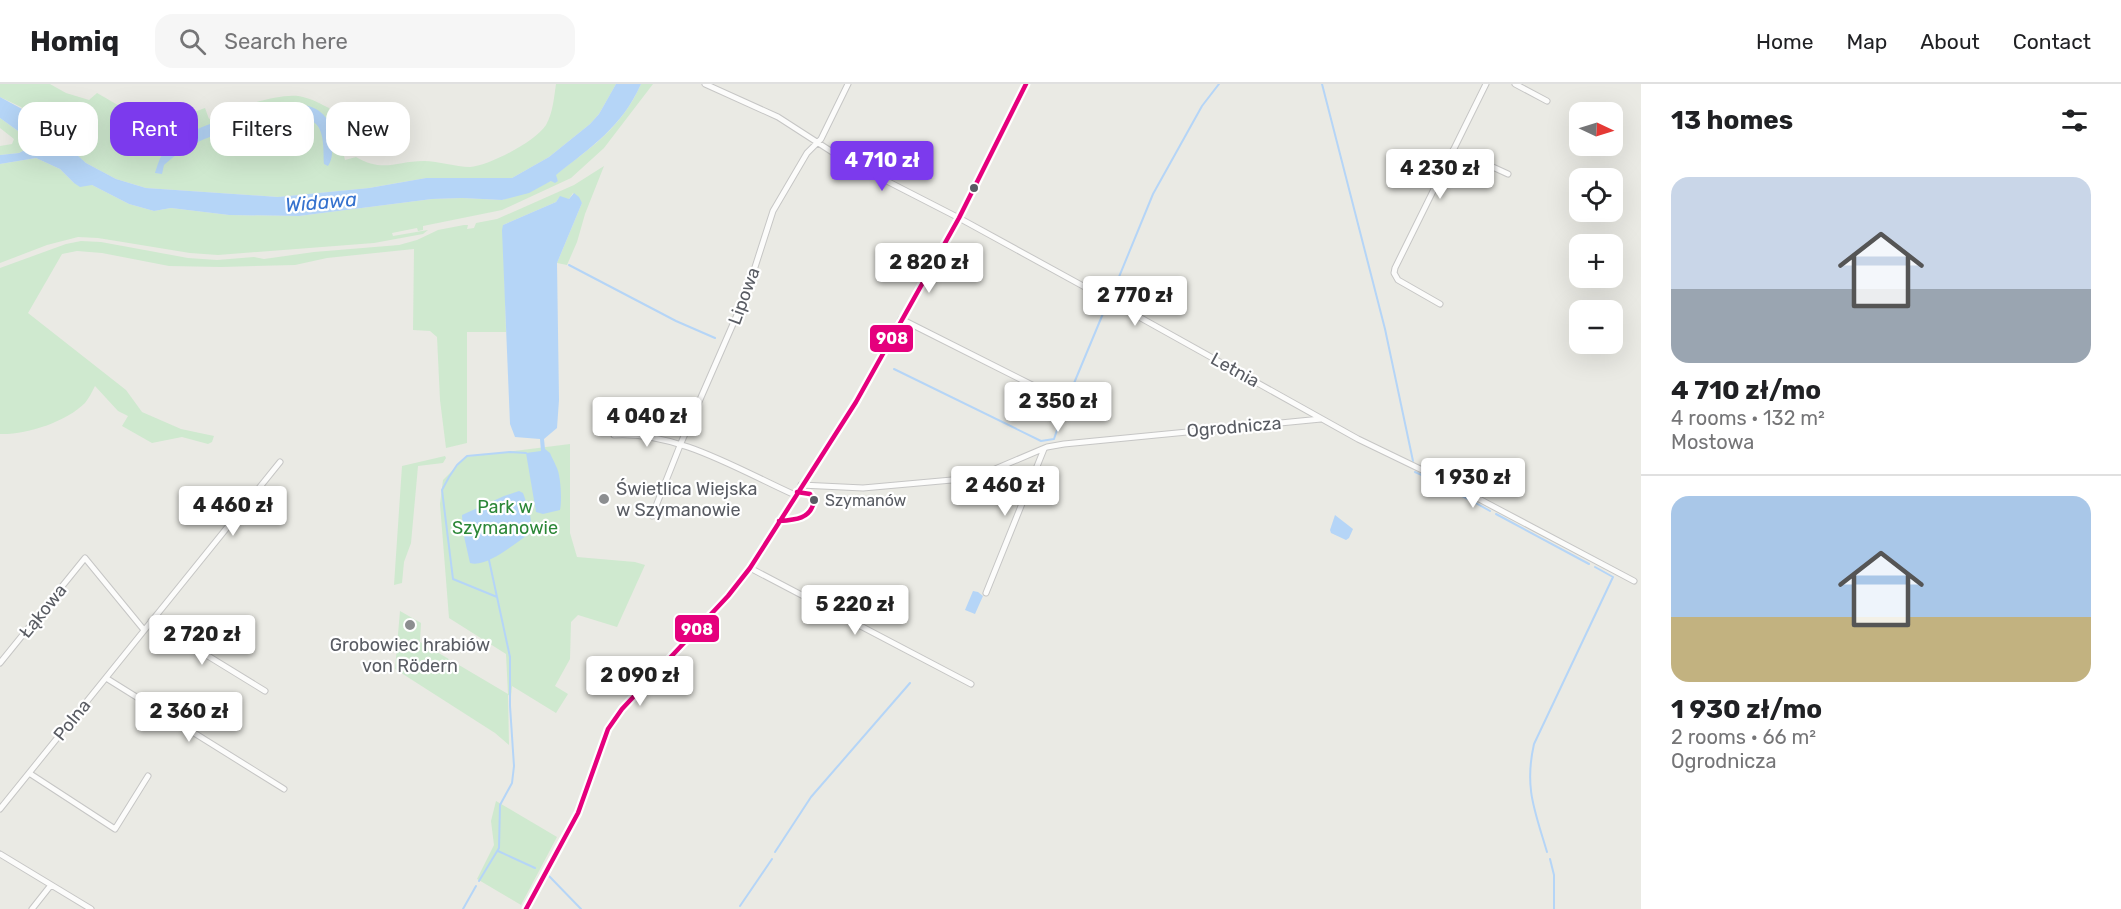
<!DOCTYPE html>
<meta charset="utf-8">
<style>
body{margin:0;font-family:Rubik,sans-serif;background:#f6f6f6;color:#202124;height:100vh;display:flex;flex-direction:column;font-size:22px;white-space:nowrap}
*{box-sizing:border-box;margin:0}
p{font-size:20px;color:#757577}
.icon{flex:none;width:33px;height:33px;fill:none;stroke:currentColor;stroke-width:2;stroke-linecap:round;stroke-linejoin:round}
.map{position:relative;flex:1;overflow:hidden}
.side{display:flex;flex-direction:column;background:#fff;width:480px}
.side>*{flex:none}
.top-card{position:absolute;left:18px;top:18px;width:570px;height:54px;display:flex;gap:12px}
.needle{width:39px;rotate:94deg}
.buttons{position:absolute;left:1569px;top:18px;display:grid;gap:12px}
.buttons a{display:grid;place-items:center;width:54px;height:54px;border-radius:12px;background:#fff;box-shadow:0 6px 24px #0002;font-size:30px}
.price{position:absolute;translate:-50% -51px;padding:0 14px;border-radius:6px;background:#fff;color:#222;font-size:20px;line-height:39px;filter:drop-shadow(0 2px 3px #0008)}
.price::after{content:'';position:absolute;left:50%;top:36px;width:18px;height:14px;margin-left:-9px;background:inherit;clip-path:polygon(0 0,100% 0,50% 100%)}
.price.on{background:#7c3aed;color:#fff}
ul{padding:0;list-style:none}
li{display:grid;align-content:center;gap:12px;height:318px;padding:0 30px}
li+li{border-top:2px solid #e0e0e0}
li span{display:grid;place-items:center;height:186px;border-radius:18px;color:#555}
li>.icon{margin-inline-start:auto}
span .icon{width:108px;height:108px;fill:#fffc;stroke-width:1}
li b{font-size:26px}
h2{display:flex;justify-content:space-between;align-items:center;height:72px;padding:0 30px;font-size:26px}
.tag{padding:0 21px;border-radius:18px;background:#fff;box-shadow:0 6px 24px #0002;font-size:21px;line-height:54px}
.tag.on{background:#7c3aed;color:#fff}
header{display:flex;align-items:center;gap:36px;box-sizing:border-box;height:84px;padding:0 30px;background:#fff;border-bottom:2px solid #e0e0e0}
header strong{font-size:28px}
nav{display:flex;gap:33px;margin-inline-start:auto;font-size:21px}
.search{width:420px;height:54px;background:#f6f6f6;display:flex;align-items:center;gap:15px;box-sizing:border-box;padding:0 21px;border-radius:18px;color:#757577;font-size:22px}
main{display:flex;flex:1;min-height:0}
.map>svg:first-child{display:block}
</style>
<header>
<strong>Homiq</strong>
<div class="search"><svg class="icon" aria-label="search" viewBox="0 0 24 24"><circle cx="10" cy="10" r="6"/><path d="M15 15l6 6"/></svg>Search here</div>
<nav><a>Home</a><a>Map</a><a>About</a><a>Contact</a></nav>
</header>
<main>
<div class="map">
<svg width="1641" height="825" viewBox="0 0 1641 825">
<rect width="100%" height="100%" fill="#eaeae4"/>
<path fill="#cfe9cf" d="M0 0H50L66 9 89 16 97 9C142 35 155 44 205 24L209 35C230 26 281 7 303 13 312 15 321 20 329 24L338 46 345 76 356 73C383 89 396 77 424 77 439 77 455 83 470 83 489 82 536 57 546 41 553 29 554 13 556 0H616L599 30 590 40 549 73 512 94H426L369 104 279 113 146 104 116 95 86 79 21 23 0 13Z
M641 0H653L604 64 571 94 502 126 423 142V146L418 147 417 144 392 149 393 152 428 146 423 150 374 159 218 171 190 169 98 154 78 153 47 161 0 179V80L36 74 60 85 74 99 92 101 129 120 154 127 171 124 229 131 299 132 432 115 462 114 502 116 551 97H558L555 91C591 64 622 43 641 0Z
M0 34 36 60 19 69 0 71V62L12 60 14 55 0 44Z
M604 82 585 130 577 158 567 181 557 179 582 119 573 109 569 115 559 114 556 118 503 141 506 248H467V359L446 364 440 316 437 253 430 247 413 246 414 165 327 174 295 181 221 183 169 182 102 169 77 167 62 170 28 229 126 306 142 328 181 345 214 352 212 358 208 360 182 353 152 359 122 342 128 332 118 327 95 302C92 308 89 314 85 319 66 338 26 351 0 350V184L66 160 81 157 101 158 188 174 217 176 254 173 264 175 314 168 399 161 417 156 438 146 464 141H468L467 145 474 144 476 139 497 135 574 101Z
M570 360V449L577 473 635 478 645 481 617 543 578 531 571 538 570 575 555 602 568 610 556 629 512 602 511 612 508 611 509 661 495 649 395 585 400 527 421 539 420 558 508 610 506 570 449 534 440 420 443 396 466 373Z
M445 372 446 374 443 379 418 382 411 459 404 478 402 499 394 501 402 382Z
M496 717 557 753 521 821 477 795 494 761 491 737Z"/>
<path fill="#b5d5f7" d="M616 0H641C622 43 591 63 556 91L558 97 555 99 551 97 529 109 502 116 462 114 432 115 299 132 229 131 171 124 154 127 129 120 92 101 80 103 74 99 60 85 36 74 0 80V71L19 69 36 60 0 34V13L33 31 86 79 116 95 146 104 278 113 369 104 426 94H512L549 73 590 40 599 30Z
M289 18C317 22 332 28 332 59 332 67 333 75 328 82L324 80C323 67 325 49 316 40 311 35 302 32 295 31 278 28 211 51 194 60 183 65 173 73 164 81L162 90 155 89C157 82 160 73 164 67 183 43 258 24 289 18Z
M574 109 579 113 582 119 557 179 559 316 557 344 544 355 545 365 550 369C552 374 554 377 556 382 561 390 562 417 560 426L543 430 536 428 526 369 541 367 540 355 515 353 510 340 502 146 503 141 556 118 560 112 569 115Z
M519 407 523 409C527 420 535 439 529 450 515 459 487 484 470 479L463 448 462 431 504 412Z
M1335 431 1353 445 1349 454 1346 456 1331 449 1330 446Z
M973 507 978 508 983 512 975 530 965 526Z"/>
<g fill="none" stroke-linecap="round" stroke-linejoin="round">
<path stroke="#b5d5f7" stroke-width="2" d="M1322 0 1385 245 1413 377
M569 181 676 237 715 254
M1112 210 1153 110 1202 22 1219 0
M894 285 1041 357 1054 355 1067 316 1107 220
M1415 388 1424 392
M1433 397 1468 415
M1474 418 1490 427
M1496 430 1589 480
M497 513 453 495 442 406 449 393 457 381 467 372 510 368 526 369
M498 767 535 784
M775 768 811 713 910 599
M1547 768C1535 727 1524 704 1534 660L1613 493 1595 483
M1550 775 1554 791V825
M549 792 581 825
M479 797 499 764 500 721 512 699 514 682 510 622V573L489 476
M740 822 772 775
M463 825 476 802"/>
<g stroke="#c6c6c5" stroke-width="7">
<path id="street" d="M705 0 778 33 840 73 959 134 1114 219 1358 355 1447 398 1634 497
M1515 0 1547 17
M1453 66 1480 80 1484 79 1508 90
M1440 220 1398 196 1394 189 1395 184 1486 0
M901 235 1048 309
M614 351C677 347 739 386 795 411
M801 401 863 404 974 394 1047 363 1064 360 1321 335
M652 432 681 359 747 208 773 127 807 69 821 55 848 0
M750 484 971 600
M986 509 1044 365
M151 537 265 607
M0 579 85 474 144 546
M106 594 284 705
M29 689 115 745 148 692
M0 725 280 378
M0 770 91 825
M32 825 51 801
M526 825 578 729 608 645 622 625 728 512 750 484 856 318 959 134 1026 0"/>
</g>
<use href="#street" stroke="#fcfcfb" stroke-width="5"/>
<g stroke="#fff" stroke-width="9">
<path id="bus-1" d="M779 437C795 436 811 435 814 417L810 410 797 408
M526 825 578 729 608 645 622 625 728 512 750 484 856 318 959 134 1026 0"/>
</g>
<use href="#bus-1" stroke="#e5007d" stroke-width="4.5"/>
</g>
<g fill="#595c63" stroke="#fff" stroke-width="2">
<circle cx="974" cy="104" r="5"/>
<circle cx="814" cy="416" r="5"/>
</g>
<g fill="#8c8e90" stroke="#fff" stroke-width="2">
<circle cx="604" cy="415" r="6"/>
<circle cx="410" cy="541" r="6"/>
</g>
<g text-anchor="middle" stroke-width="4.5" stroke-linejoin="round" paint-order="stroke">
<g font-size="16" fill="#595c63" stroke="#fff" text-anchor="start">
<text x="825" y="422">Szymanów</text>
</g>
<g font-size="18" fill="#595c63" stroke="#fff">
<text transform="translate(744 212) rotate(-70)" y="6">Lipowa</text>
<text transform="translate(1235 286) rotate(29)" y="6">Letnia</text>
<text transform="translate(1234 343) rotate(-5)" y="6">Ogrodnicza</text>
<text transform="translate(43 527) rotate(-51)" y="6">Łąkowa</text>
<text transform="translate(72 636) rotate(-51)" y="6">Polna</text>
</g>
<g font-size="18" fill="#595c63" stroke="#fff" text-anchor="start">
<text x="616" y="411">Świetlica Wiejska<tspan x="616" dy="21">w Szymanowie</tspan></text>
<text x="410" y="567" text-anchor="middle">Grobowiec hrabiów<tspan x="410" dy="21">von Rödern</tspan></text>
</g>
<g font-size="18" fill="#2c8738" stroke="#fff">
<text x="505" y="429">Park w<tspan x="505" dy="21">Szymanowie</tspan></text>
</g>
<g font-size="20" font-style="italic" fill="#3572ce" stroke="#fff">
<text transform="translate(321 118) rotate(-5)" y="7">Widawa</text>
</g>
</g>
<g stroke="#fff" stroke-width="2">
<rect x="869" y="240" width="45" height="29" rx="6" fill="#e5007d"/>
<rect x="674" y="530" width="46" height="29" rx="6" fill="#e5007d"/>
</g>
<g font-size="16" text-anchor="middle" font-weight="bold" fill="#fff">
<text x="892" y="260">908</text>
<text x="697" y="551">908</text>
</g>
</svg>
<div class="buttons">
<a><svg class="needle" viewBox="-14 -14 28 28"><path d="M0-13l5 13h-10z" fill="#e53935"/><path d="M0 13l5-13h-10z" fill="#757577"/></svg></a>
<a><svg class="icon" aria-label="locate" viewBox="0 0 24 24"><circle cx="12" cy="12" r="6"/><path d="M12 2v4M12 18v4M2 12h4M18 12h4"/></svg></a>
<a>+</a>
<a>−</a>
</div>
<b class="price on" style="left:882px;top:108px">4 710 zł</b>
<b class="price" style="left:1440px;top:116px">4 230 zł</b>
<b class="price" style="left:929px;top:210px">2 820 zł</b>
<b class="price" style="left:1135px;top:243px">2 770 zł</b>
<b class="price" style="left:1058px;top:349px">2 350 zł</b>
<b class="price" style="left:647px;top:364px">4 040 zł</b>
<b class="price" style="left:1473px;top:425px">1 930 zł</b>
<b class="price" style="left:1005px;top:433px">2 460 zł</b>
<b class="price" style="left:233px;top:453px">4 460 zł</b>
<b class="price" style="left:855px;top:552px">5 220 zł</b>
<b class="price" style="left:202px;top:582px">2 720 zł</b>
<b class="price" style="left:640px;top:623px">2 090 zł</b>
<b class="price" style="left:189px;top:659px">2 360 zł</b>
<div class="top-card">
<a class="tag">Buy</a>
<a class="tag on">Rent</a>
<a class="tag">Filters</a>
<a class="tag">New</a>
</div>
</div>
<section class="side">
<h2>13 homes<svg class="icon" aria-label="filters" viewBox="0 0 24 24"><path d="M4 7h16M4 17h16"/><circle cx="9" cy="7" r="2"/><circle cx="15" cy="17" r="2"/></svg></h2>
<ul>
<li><span style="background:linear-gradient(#c9d6e8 60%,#9aa5b1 0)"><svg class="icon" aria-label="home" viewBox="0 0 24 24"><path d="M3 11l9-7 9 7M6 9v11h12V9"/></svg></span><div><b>4 710 zł/mo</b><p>4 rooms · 132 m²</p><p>Mostowa</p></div></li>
<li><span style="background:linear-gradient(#a9c7e8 65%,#c2b280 0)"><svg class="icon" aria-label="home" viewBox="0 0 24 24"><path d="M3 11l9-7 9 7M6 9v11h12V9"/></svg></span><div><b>1 930 zł/mo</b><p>2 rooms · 66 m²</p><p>Ogrodnicza</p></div></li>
</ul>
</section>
</main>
